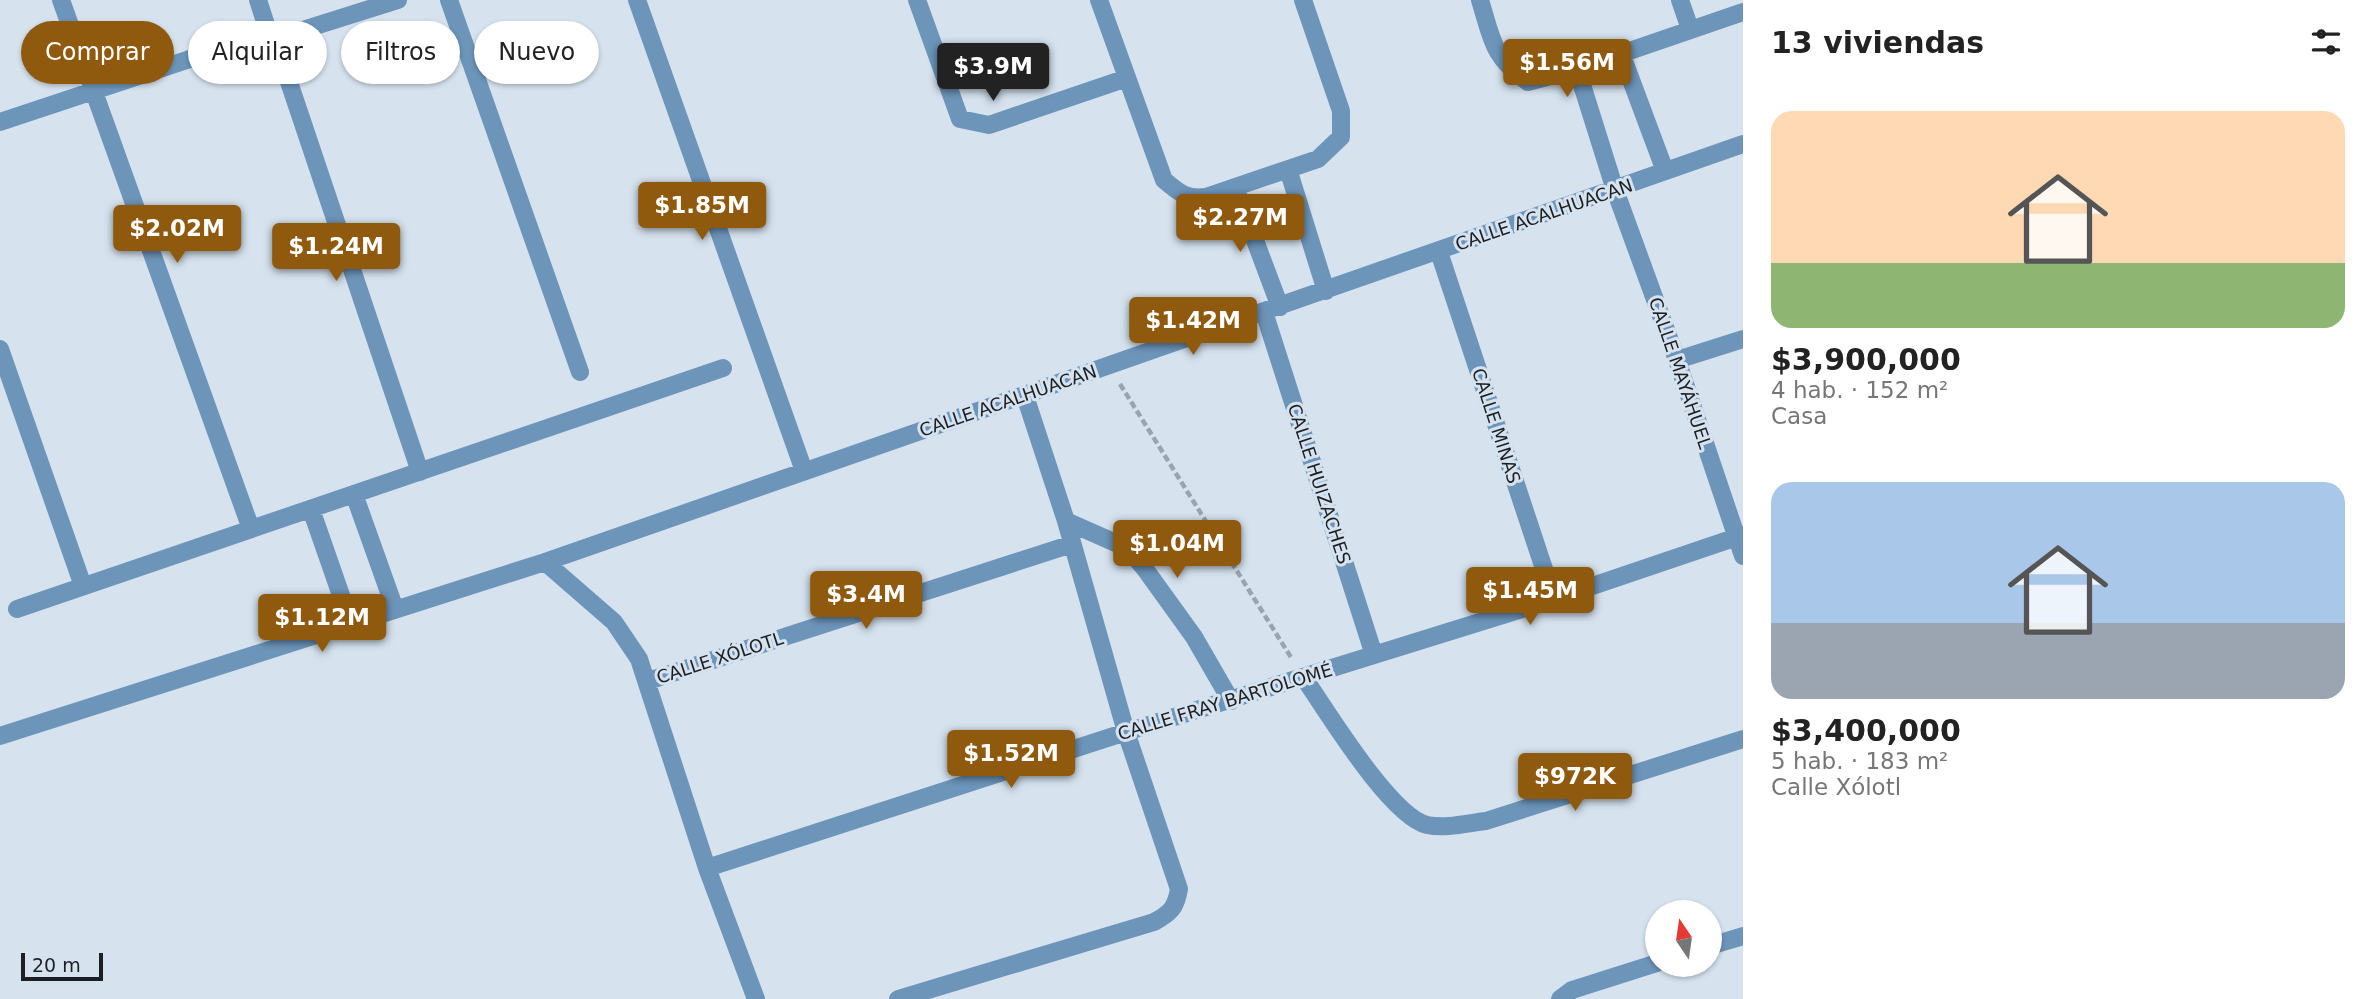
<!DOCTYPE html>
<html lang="es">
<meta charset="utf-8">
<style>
body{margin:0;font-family:"DejaVu Sans",sans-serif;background:#f6f6f6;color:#222;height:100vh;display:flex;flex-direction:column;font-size:26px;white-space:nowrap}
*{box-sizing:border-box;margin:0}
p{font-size:23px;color:#767676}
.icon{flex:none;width:38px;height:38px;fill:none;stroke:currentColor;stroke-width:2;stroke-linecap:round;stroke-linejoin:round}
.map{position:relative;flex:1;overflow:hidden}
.sheet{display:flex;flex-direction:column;background:#fff;width:630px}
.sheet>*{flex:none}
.banner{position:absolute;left:21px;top:21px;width:665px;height:63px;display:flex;gap:14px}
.needle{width:46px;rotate:347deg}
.controls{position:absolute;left:1645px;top:900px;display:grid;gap:14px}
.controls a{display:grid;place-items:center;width:77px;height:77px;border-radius:50%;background:#fff;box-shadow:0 2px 5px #0004;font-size:35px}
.scale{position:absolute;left:21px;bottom:18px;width:82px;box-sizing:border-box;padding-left:7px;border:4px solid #1c2025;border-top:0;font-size:19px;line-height:24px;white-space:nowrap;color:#1c2025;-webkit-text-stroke:5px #d6e3ef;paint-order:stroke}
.price{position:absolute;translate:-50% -60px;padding:0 16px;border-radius:7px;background:#8f590e;color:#fff;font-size:23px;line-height:46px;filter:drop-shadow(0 2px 4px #0008)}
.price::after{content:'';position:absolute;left:50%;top:42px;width:21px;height:16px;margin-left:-10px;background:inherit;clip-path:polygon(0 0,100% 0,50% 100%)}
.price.selected{background:#222;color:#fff}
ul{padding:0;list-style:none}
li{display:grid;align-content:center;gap:14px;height:371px;padding:0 28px}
li span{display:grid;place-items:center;height:217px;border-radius:21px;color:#555}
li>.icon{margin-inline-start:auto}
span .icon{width:126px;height:126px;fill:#fffc;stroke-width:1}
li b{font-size:30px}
h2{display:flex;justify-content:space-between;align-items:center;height:84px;padding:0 28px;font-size:30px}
.tag{padding:0 24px;border-radius:32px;background:#fff;box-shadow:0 2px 5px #0004;font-size:24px;line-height:63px}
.tag.selected{background:#8f590e;color:#fff}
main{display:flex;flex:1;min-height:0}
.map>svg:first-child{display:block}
</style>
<main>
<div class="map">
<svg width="1743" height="999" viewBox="0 0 1743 999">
<rect width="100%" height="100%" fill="#d6e3ef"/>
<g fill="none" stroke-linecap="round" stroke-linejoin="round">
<path stroke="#9aa4ae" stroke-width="4.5" stroke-dasharray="7 3.5" stroke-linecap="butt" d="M1120 384 1292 659"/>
<path stroke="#6d95ba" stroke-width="18" d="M61 0 251 529
M258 0 271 40 398 0
M449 0 580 372
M637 0 804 471
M917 0 960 119 989 125 1127 78
M1099 0 1164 180C1178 192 1187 200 1206 197L1318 159 1341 137V111L1303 0
M1480 0C1492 39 1492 57 1528 82L1577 69 1743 12
M1680 0 1690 29
M1621 53 1665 171
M1577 69 1615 190 1677 360 1743 556
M289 82 420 472
M0 122 235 44
M1288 169 1326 291
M1235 187 1280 307
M1439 252 1554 599
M1264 312 1374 655
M0 349 83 586
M1677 360 1743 339
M354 494 395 609
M311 509 351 624
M1066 521 1127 548 1145 569 1194 637 1231 701
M545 562 614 622 639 659 707 868 756 999
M17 609 723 368
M1304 678C1327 711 1390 816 1427 825 1446 829 1468 823 1486 821L1743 739
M648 681 1072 544
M0 736 545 562 1743 144
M707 868 1126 732 1554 599 1743 535
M1710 946 1743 936
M898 999 1154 922C1171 913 1176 907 1179 889L1126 732 1066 521 1025 396
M1560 999 1572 990 1657 963"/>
</g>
<g text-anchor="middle" stroke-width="6" stroke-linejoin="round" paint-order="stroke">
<g font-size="18" fill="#1c2025" stroke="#d6e3ef">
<text transform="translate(1544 215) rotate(-19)" y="6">CALLE ACALHUACAN</text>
<text transform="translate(1680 373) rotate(71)" y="6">CALLE MAYÁHUEL</text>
<text transform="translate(1008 401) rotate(-19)" y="6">CALLE ACALHUACAN</text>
<text transform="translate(1496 426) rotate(72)" y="6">CALLE MINAS</text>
<text transform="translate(1319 484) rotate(72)" y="6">CALLE HUIZACHES</text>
<text transform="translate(720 658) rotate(-18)" y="6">CALLE XÓLOTL</text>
<text transform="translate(1225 702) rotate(-17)" y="6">CALLE FRAY BARTOLOMÉ</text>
</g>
</g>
</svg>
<div class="controls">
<a><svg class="needle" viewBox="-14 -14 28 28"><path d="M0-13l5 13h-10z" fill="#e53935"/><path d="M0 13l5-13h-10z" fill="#767676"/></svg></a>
</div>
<div class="scale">20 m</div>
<b class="price" style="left:1567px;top:99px">$1.56M</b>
<b class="price selected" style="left:993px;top:103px">$3.9M</b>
<b class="price" style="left:702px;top:242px">$1.85M</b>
<b class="price" style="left:1240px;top:254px">$2.27M</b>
<b class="price" style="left:177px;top:265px">$2.02M</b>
<b class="price" style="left:336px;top:283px">$1.24M</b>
<b class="price" style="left:1193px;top:357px">$1.42M</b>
<b class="price" style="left:1177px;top:580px">$1.04M</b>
<b class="price" style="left:1530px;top:627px">$1.45M</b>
<b class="price" style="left:866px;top:631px">$3.4M</b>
<b class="price" style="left:322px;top:654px">$1.12M</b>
<b class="price" style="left:1011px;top:790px">$1.52M</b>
<b class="price" style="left:1575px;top:813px">$972K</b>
<div class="banner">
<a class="tag selected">Comprar</a>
<a class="tag">Alquilar</a>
<a class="tag">Filtros</a>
<a class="tag">Nuevo</a>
</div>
</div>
<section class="sheet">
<h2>13 viviendas<svg class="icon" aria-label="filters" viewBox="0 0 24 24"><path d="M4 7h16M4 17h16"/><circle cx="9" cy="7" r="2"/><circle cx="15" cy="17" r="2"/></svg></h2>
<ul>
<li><span style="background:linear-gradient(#ffd9b3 70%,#8fb573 0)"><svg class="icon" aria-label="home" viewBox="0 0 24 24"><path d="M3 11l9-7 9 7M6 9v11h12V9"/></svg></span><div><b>$3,900,000</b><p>4 hab. · 152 m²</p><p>Casa</p></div></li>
<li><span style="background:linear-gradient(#a9c7e8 65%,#9aa5b1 0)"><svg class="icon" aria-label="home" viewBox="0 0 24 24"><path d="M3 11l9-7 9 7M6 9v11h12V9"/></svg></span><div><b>$3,400,000</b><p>5 hab. · 183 m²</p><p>Calle Xólotl</p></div></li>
</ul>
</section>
</main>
